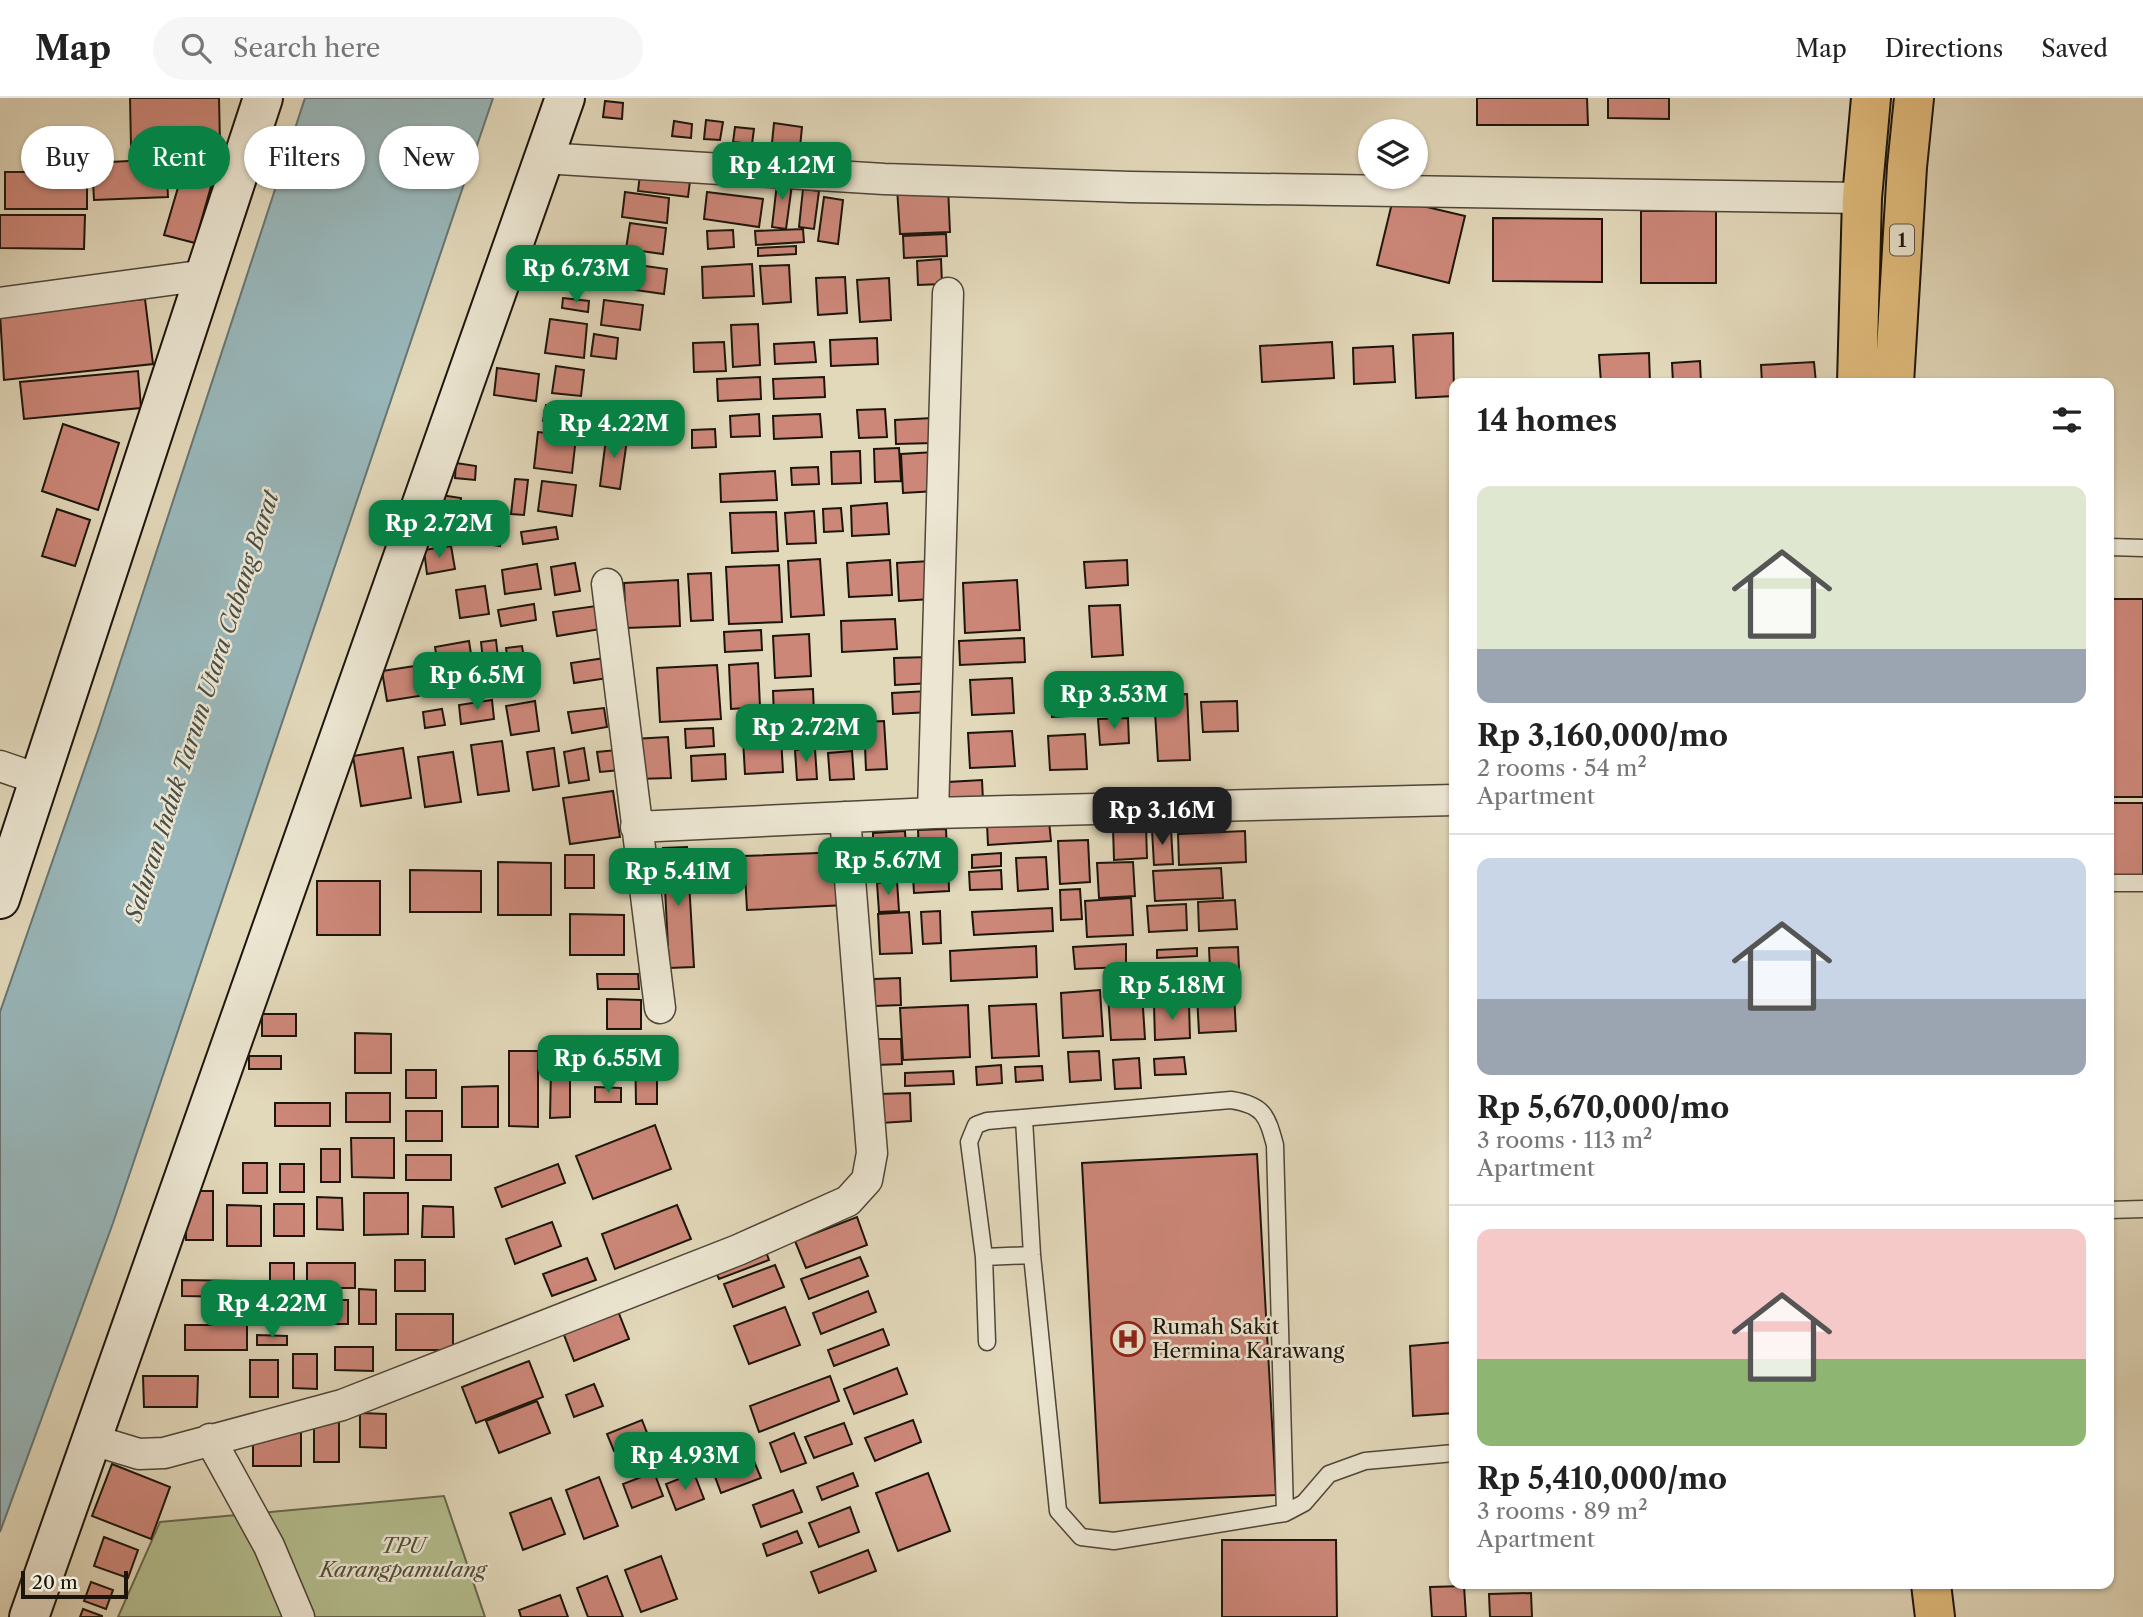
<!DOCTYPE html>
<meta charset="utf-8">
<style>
body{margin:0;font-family:"Libre Caslon Text",serif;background:#f6f6f6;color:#222;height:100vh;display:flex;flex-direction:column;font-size:26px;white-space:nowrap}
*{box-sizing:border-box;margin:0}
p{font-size:23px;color:#767676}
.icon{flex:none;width:38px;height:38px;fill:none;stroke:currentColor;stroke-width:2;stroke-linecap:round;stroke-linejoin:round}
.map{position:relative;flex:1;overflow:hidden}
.sheet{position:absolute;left:1449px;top:280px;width:665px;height:1211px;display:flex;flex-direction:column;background:#fff;border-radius:14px;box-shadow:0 2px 5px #0004}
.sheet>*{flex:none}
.guide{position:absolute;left:21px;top:28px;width:665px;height:63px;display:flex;gap:14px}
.tools{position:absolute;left:1358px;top:21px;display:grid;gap:14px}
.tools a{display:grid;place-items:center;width:70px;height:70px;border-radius:50%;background:#fff;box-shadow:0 2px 5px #0004;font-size:35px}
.scale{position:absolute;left:21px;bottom:18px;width:107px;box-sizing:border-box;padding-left:7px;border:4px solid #1c150b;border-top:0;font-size:19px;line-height:24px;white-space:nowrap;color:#1c150b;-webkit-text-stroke:5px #ece6d2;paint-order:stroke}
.price{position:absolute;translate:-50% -60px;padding:0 16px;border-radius:14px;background:#0b8043;color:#fff;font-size:23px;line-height:46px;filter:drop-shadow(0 2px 4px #0008)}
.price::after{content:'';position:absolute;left:50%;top:42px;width:21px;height:16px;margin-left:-10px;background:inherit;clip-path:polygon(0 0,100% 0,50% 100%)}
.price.current{background:#222;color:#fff}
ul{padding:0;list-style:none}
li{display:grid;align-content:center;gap:14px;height:371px;padding:0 28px}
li+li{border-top:2px solid #e0e0e0}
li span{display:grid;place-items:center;height:217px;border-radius:14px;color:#555}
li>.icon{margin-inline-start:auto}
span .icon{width:126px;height:126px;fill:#fffc;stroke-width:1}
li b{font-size:30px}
h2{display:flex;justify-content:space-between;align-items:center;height:84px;padding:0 28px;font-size:30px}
.chip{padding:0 24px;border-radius:32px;background:#fff;box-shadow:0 2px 5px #0004;font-size:24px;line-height:63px}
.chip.current{background:#0b8043;color:#fff}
header{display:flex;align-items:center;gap:42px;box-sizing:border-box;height:98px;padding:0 35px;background:#fff;border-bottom:2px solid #e0e0e0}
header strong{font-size:33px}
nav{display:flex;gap:38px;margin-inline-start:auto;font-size:24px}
.search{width:490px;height:63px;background:#f6f6f6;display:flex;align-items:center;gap:18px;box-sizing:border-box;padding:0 24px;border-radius:38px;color:#767676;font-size:26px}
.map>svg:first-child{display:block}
</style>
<header>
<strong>Map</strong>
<div class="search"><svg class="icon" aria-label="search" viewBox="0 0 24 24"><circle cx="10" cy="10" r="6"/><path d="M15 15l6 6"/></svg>Search here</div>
<nav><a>Map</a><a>Directions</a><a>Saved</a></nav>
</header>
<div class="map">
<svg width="2143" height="1519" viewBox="0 0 2143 1519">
<rect width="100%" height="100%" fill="#e2d8ba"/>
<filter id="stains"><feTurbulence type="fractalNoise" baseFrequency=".00286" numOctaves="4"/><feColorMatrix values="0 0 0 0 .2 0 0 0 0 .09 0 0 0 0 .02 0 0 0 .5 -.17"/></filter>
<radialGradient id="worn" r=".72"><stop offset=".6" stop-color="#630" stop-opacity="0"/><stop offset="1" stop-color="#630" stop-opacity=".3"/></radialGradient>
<path fill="#b4be8f" stroke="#686a4d" stroke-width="2" d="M444 1398 485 1519H118L160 1424Z"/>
<path fill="#99b7ba" stroke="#677674" stroke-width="2" d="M305 0H493L113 1125 0 1434V914L98 632Z"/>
<path fill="#cd8779" stroke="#1c150b" stroke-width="2" d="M130 0H219L220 45 131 48Z
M1477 0H1587L1588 27H1477Z
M1608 0H1669V21L1608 20Z
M605 3 623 5 622 21 603 19Z
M706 22 723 24 720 42 704 41Z
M674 23 692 26 691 40 672 38Z
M774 25 802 29 800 49 772 45Z
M735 29 754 31 752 46 733 44Z
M737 53 762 56 760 69 735 66Z
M166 61 168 99 94 102 92 65Z
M641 69 691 75 688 99 638 93Z
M5 74H87V111H5Z
M182 76 212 85 195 145 164 137Z
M778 77 793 79 786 131 772 129Z
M948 88 950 134 900 136 897 90Z
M803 91 819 93 814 131 799 129Z
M625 94 669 100 667 125 622 119Z
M707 94 763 101 759 129 704 121Z
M824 99 843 102 838 146 818 143Z
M1393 101 1465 118 1449 185 1377 167Z
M1641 113H1716V185H1641Z
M0 117H85L84 151 0 150Z
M1493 120 1602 121V184L1493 183Z
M630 125 666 130 663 156 626 151Z
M803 131 804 144 756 147 755 133Z
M733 132 734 149 708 151 707 133Z
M946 136 947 158 904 160 903 138Z
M796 148V156L758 158V150Z
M573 151 594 153 589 192 568 189Z
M941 161 942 186 918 187 917 163Z
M624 165 667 171 664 196 621 190Z
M752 166 754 198 703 200 702 169Z
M789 167 791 204 763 206 760 168Z
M845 179 847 215 818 217 816 180Z
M889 180 891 222 860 224 857 182Z
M563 200 589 203 588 214 562 210Z
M145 201 153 266 4 282 0 216Z
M604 202 643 207 640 232 601 227Z
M550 221 587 226 584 260 545 255Z
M758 226 760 267 733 269 731 227Z
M1453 235 1454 298 1416 300 1413 237Z
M594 236 618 240 616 261 591 258Z
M877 240 878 266 831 268 830 242Z
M724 244 726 273 694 274 693 245Z
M814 244 816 264 775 266 774 246Z
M1332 244 1334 280 1262 284 1260 248Z
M1393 248 1395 284 1354 286 1353 250Z
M1649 255 1650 285H1601L1599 257Z
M1700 263 1701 285H1673L1672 265Z
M1814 264 1816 285H1762L1761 267Z
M556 268 584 272 581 298 552 295Z
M497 270 539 276 536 303 494 297Z
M138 273 141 310 24 321 20 284Z
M760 279 761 301 718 303 717 281Z
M824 279 825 299 774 301 773 281Z
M546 307 582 312 580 328 543 323Z
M885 311 887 339 859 340 857 312Z
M759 316 760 338 731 339 730 318Z
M820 316 822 339 774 341 773 318Z
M932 320 933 345 896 346 895 322Z
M63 326 119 345 98 412 42 393Z
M715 331 716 349 692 350V332Z
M607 333 628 335 620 391 600 388Z
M538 334 576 339 572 375 534 370Z
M899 350 901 383 875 384 874 351Z
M860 353 861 385 832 386 831 354Z
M935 354 936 393 903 395 901 356Z
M456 365 476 368 475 382 455 380Z
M818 369 819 386 792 387 791 370Z
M775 373 777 402 721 404 720 376Z
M515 381 528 382 524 417 511 416Z
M542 383 576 387 572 418 538 413Z
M434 396 461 400 457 430 431 427Z
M887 405 889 436 852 438 851 408Z
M841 410 843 433 824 434 823 411Z
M57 411 90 422 75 468 42 458Z
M477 411 504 415 500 448 473 444Z
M814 413 816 445 787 446 785 415Z
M776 414 778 453 732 455 730 415Z
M556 429 558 441 523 446 521 434Z
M451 448 455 471 427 476 424 452Z
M820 461 824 517 791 519 788 463Z
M890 462 892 497 849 499 847 465Z
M1127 462 1128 487 1086 490 1084 464Z
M930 463 932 501 899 503 897 465Z
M575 465 580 493 555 497 551 469Z
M537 466 541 491 505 496 502 472Z
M779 467 782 524 729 526 726 469Z
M711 475 713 522 691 523 688 476Z
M678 482 680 528 626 530 624 485Z
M1017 482 1020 532 965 535 963 485Z
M485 488 489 516 460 520 456 492Z
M2109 501H2143V699H2109Z
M534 506 536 522 501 528 498 512Z
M603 507 607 530 557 538 553 514Z
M1120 507 1123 557 1092 559 1089 508Z
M895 521 897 551 842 554 841 523Z
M761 532 762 552 725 554 724 534Z
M809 536 811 578 775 580 773 538Z
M1024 540 1025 564 960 567 959 543Z
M496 542 499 569 484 571 481 544Z
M469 543 473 569 439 574 435 549Z
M522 548 526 575 510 578 506 550Z
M930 559 932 585 895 587 894 560Z
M605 560 608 580 574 585 571 565Z
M758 565 760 609 731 611 729 567Z
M717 567 721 621 660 624 657 570Z
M415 568 419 598 387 603 382 573Z
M1012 580 1014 615 972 617 970 582Z
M1086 580 1087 617 1052 619 1049 582Z
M813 591 814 617 774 619 773 593Z
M929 593 930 614 893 616 892 595Z
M1187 596 1190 662 1158 663 1154 597Z
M492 602 494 621 461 626 459 607Z
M535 603 539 633 511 637 506 608Z
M1237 603 1238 633 1203 634 1201 604Z
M604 610 607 629 572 635 568 614Z
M442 611 445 627 425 630 423 614Z
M1128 620 1129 645 1100 647 1098 621Z
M884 623 887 671 866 672 864 624Z
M839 626H857L858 643 840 645Z
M713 630 714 648 686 650 685 631Z
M831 632 832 649 803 650 802 633Z
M1012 633 1015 668 970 670 968 635Z
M1085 636 1087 671 1050 672 1048 638Z
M668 639 671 680 635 681 633 641Z
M781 639 783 674 745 676 743 641Z
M502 643 509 693 478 697 471 647Z
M403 650 411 700 361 708 353 658Z
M554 650 559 688 533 692 527 654Z
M584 650 589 682 569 685 564 654Z
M815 651 817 681 797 682 795 652Z
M617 652 620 672 600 674 597 654Z
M852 653 854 681 830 682 828 655Z
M453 654 461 704 425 709 418 659Z
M725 656 726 681 692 683 691 658Z
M982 682 983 703 949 705 948 684Z
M613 693 620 739 570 746 563 700Z
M2109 705H2143V781H2109Z
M1049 723 1051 743 988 747 987 726Z
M1146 728 1147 760 1114 762 1113 730Z
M946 731 947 753 919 755 918 732Z
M1171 731 1173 766 1154 767 1152 732Z
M905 733 906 751 873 752V735Z
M1245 733 1246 764 1179 767 1178 736Z
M1088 742 1090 784 1060 786 1058 743Z
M687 749 694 869 669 870 663 750Z
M843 754 846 807 747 812 744 758Z
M900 755 901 780 876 782 875 757Z
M1001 755V768L972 770V757Z
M565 757H594V790H565Z
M948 759 949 793 914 795 912 760Z
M1046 759 1048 791 1018 793 1016 760Z
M498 764 551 765V817H498Z
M1133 764 1135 798 1099 800 1097 765Z
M1221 770 1223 800 1155 803 1153 773Z
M410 772 481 773V814H410Z
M1001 772 1002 791 970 792 969 774Z
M317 783H380V837H317Z
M897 783 899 813 879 814 877 785Z
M1080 791 1082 821 1061 822 1060 792Z
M1131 800 1133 837 1087 839 1085 803Z
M1235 802 1237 831 1199 833 1198 804Z
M1186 806 1187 832 1149 834 1147 808Z
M1052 810 1053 833 974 837 972 814Z
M940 813 941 845 923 846 921 814Z
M909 814 912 855 880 856 878 816Z
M570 816 624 817V857H570Z
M1126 846V869L1075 871 1073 849Z
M1036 848 1037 879 951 883 950 853Z
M1238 849 1239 871 1210 872 1209 850Z
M1197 850V858L1157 860V852Z
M1200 867 1201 886 1155 888V869Z
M597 876H638L639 891H598Z
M900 880 901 907 875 908 874 881Z
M1100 892 1103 938 1063 940 1061 895Z
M1142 894 1145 941 1111 942 1108 896Z
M1234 895 1236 933 1199 935 1197 897Z
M607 901 641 902V931H607Z
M1036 906 1039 958 992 960 989 908Z
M1189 906 1190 940 1155 942 1154 907Z
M968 907 970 959 903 962 900 910Z
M262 916H296V938H262Z
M355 935 391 936V975H355Z
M875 941H901L902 966 876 967Z
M635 944H657V1006H636Z
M584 948H614V979L584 978Z
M509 953H538V1029L509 1028Z
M1099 953 1101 982 1070 984 1068 954Z
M249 958H281V971H249Z
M1184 959 1186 976 1155 977 1154 961Z
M1139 960 1141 990 1115 991 1113 962Z
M1001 967 1002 985 977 987 976 969Z
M1042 968 1043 982 1016 984 1015 969Z
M551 970H570V1019L550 1020Z
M406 972H436V1000H406Z
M953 973 954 986 905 988V975Z
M498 988V1029H462V989Z
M595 989 621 990V1004H595Z
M346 995H390V1024H346Z
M910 995 911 1023 881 1025 879 996Z
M275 1005H330V1028H275Z
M406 1013H442V1043H406Z
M655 1027 671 1071 593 1101 576 1058Z
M351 1040H394V1080L352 1079Z
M321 1051H340V1084H321Z
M1257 1056 1276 1397 1100 1405 1082 1065Z
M406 1057H451V1082H406Z
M243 1065H267V1095H243Z
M280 1066H304V1094H280Z
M558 1066 565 1085 502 1109 495 1090Z
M186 1093H213V1142H186Z
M364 1095H408V1136L364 1137Z
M317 1099 342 1100 343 1132 317 1131Z
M274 1106H304V1138H274Z
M227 1107 261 1108V1148H227Z
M677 1107 691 1141 615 1171 602 1136Z
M423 1108 453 1109 454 1139H422Z
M857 1119 867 1147 806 1170 795 1143Z
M552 1124 561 1148 515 1166 506 1141Z
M765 1151 769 1162 719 1181 714 1170Z
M860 1159 868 1178 809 1201 801 1181Z
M587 1160 596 1182 552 1198 543 1176Z
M395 1162H425V1193H395Z
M270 1165H294V1202H270Z
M307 1165H355V1190H307Z
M775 1167 784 1189 733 1209 724 1186Z
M182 1182 242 1183 243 1199 182 1198Z
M359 1191 376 1192V1226H359Z
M868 1193 876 1214 821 1236 813 1215Z
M329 1202H348V1226H329Z
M296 1204 320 1205V1224H296Z
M616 1208 629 1241 574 1263 561 1229Z
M785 1209 800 1247 749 1266 734 1228Z
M264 1216 284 1217V1226L264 1225Z
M396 1216H453V1252H396Z
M185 1227H247V1252H185Z
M883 1231 889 1247 834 1268 828 1252Z
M257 1237 287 1238V1247H257Z
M1454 1244V1315L1413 1318 1410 1248Z
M335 1249H373V1273L335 1272Z
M293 1256H317V1291L293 1290Z
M250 1262H278V1299H250Z
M529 1263 543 1299 476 1325 462 1289Z
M897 1270 907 1296 854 1316 844 1291Z
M143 1278H198L197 1309H144Z
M830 1278 839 1303 759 1334 750 1308Z
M594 1286 603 1308 574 1319 566 1297Z
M537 1303 550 1335 499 1355 486 1323Z
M360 1315 386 1316V1350L360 1349Z
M642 1322 649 1340 614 1353 607 1336Z
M913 1322 921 1344 875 1363 865 1340Z
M314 1324H339V1364H314Z
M844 1325 852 1346 814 1360 805 1339Z
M301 1331V1368H253V1332Z
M794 1335 806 1365 781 1374 770 1345Z
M749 1351 761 1380 721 1395 710 1365Z
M112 1366 170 1389 151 1441 92 1418Z
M654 1374 663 1398 632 1410 623 1386Z
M694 1375 704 1401 676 1412 666 1386Z
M853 1375 858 1388 822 1402 817 1389Z
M928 1375 950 1433 898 1453 876 1395Z
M599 1379 618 1428 584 1441 566 1392Z
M793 1392 802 1414 761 1429 753 1407Z
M551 1400 565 1436 523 1452 510 1415Z
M850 1409 859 1434 819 1449 809 1425Z
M797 1433 802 1445 767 1458 763 1446Z
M104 1439 138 1452 128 1480 94 1468Z
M1222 1442H1336L1337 1519H1222Z
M868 1452 876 1473 819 1495 811 1474Z
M661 1458 677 1501 641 1514 625 1472Z
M607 1478 623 1519H588L577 1490Z
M91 1484 113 1492 106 1511 84 1503Z
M1464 1488 1466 1519H1432L1430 1489Z
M1531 1495 1532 1519H1490L1489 1496Z
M560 1497 568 1519H521L519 1512Z
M83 1511 102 1518V1519H80Z"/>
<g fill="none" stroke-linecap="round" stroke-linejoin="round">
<g stroke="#4e4637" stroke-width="19">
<path id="lane" d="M2109 449 2143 450
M2109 785H2143
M1024 1021 1032 1157 1058 1413 1081 1439 1114 1443 1285 1415 1304 1405 1329 1376 1365 1363 1454 1355
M2109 1112 2143 1111
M984 1159 1032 1157
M987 1244 984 1159 969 1044 976 1027 987 1023 1231 1002C1264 1007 1267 1018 1275 1047L1285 1415"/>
</g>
<g stroke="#4e4637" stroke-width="33">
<path id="street" d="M543 60 884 81 1130 89 1862 100
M0 205 206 177
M607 486 660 910
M0 668 41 682
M933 715 1454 702
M636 729 933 715 948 195
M210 1341 269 1448 299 1519
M93 1342 139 1356 164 1355 342 1307 738 1152 848 1103 867 1082 872 1055 845 719"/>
</g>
<g stroke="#1c150b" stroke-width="42">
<path id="secondary" d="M0 801 263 0
M29 1519 565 0"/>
</g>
<g stroke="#1c150b" stroke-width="42">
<path id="primary" d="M1857 285 1862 100 1871 0
M1894 285 1907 69 1914 0
M1931 1486 1935 1519"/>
</g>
<use href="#lane" stroke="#ece6d2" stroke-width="16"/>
<use href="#street" stroke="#ece6d2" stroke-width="30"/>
<use href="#secondary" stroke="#ece6d2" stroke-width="38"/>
<use href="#primary" stroke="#e1bc7d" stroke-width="38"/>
</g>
<defs>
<g id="hospital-ring" transform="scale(1.75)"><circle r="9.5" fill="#ece6d2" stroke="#8f2418" stroke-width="1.5"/><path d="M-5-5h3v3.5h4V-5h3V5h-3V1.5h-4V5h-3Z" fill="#8f2418"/></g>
</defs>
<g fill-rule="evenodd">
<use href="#hospital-ring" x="1128" y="1241"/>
</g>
<g text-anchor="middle" stroke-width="5" stroke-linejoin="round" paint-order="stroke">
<rect fill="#ece6d2" stroke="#5a5447" stroke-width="2" x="1890" y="126.5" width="24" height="31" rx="5"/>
<g font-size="19" font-weight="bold" fill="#1c150b">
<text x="1902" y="149">1</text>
</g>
<g font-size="21" fill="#1c150b" stroke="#ece6d2" text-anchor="start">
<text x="1152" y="1236">Rumah Sakit<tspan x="1152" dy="24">Hermina Karawang</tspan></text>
</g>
<g font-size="21" font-style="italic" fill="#515039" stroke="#ece6d2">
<text x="403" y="1455">TPU<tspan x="403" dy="24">Karangpamulang</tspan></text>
</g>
<g font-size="23" font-style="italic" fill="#484e48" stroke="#ece6d2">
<text transform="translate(202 608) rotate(-72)" y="8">Saluran Induk Tarum Utara Cabang Barat</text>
</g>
</g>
<rect width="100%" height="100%" filter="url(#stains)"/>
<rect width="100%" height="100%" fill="url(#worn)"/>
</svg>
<div class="tools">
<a><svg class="icon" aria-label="layers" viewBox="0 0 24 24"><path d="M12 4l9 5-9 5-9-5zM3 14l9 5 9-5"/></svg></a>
</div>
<div class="scale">20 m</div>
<b class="price" style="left:782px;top:104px">Rp 4.12M</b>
<b class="price" style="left:576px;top:207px">Rp 6.73M</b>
<b class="price" style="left:614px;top:362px">Rp 4.22M</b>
<b class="price" style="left:439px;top:462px">Rp 2.72M</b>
<b class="price" style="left:477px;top:614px">Rp 6.5M</b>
<b class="price" style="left:1114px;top:633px">Rp 3.53M</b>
<b class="price" style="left:806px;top:666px">Rp 2.72M</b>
<b class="price current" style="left:1162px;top:749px">Rp 3.16M</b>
<b class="price" style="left:888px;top:799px">Rp 5.67M</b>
<b class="price" style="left:678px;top:810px">Rp 5.41M</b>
<b class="price" style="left:1172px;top:924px">Rp 5.18M</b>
<b class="price" style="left:608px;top:997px">Rp 6.55M</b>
<b class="price" style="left:272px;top:1242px">Rp 4.22M</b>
<b class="price" style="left:685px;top:1394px">Rp 4.93M</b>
<div class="guide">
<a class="chip">Buy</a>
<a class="chip current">Rent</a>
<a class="chip">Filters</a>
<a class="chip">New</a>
</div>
<section class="sheet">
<h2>14 homes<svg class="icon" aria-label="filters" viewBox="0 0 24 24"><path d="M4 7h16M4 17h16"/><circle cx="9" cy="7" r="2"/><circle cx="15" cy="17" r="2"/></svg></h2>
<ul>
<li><span style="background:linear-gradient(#dfe7d0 75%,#9aa5b1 0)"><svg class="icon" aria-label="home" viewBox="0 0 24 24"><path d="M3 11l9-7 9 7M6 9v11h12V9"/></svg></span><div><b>Rp 3,160,000/mo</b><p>2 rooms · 54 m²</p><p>Apartment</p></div></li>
<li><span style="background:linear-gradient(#c9d6e8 65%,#9aa5b1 0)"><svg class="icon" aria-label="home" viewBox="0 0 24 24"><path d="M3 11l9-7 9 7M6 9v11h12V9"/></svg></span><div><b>Rp 5,670,000/mo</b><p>3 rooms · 113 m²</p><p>Apartment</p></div></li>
<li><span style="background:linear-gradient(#f6c9c9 60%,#8fb573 0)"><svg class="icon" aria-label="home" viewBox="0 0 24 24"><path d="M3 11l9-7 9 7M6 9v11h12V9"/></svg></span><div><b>Rp 5,410,000/mo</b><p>3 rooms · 89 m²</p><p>Apartment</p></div></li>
</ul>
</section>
</div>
